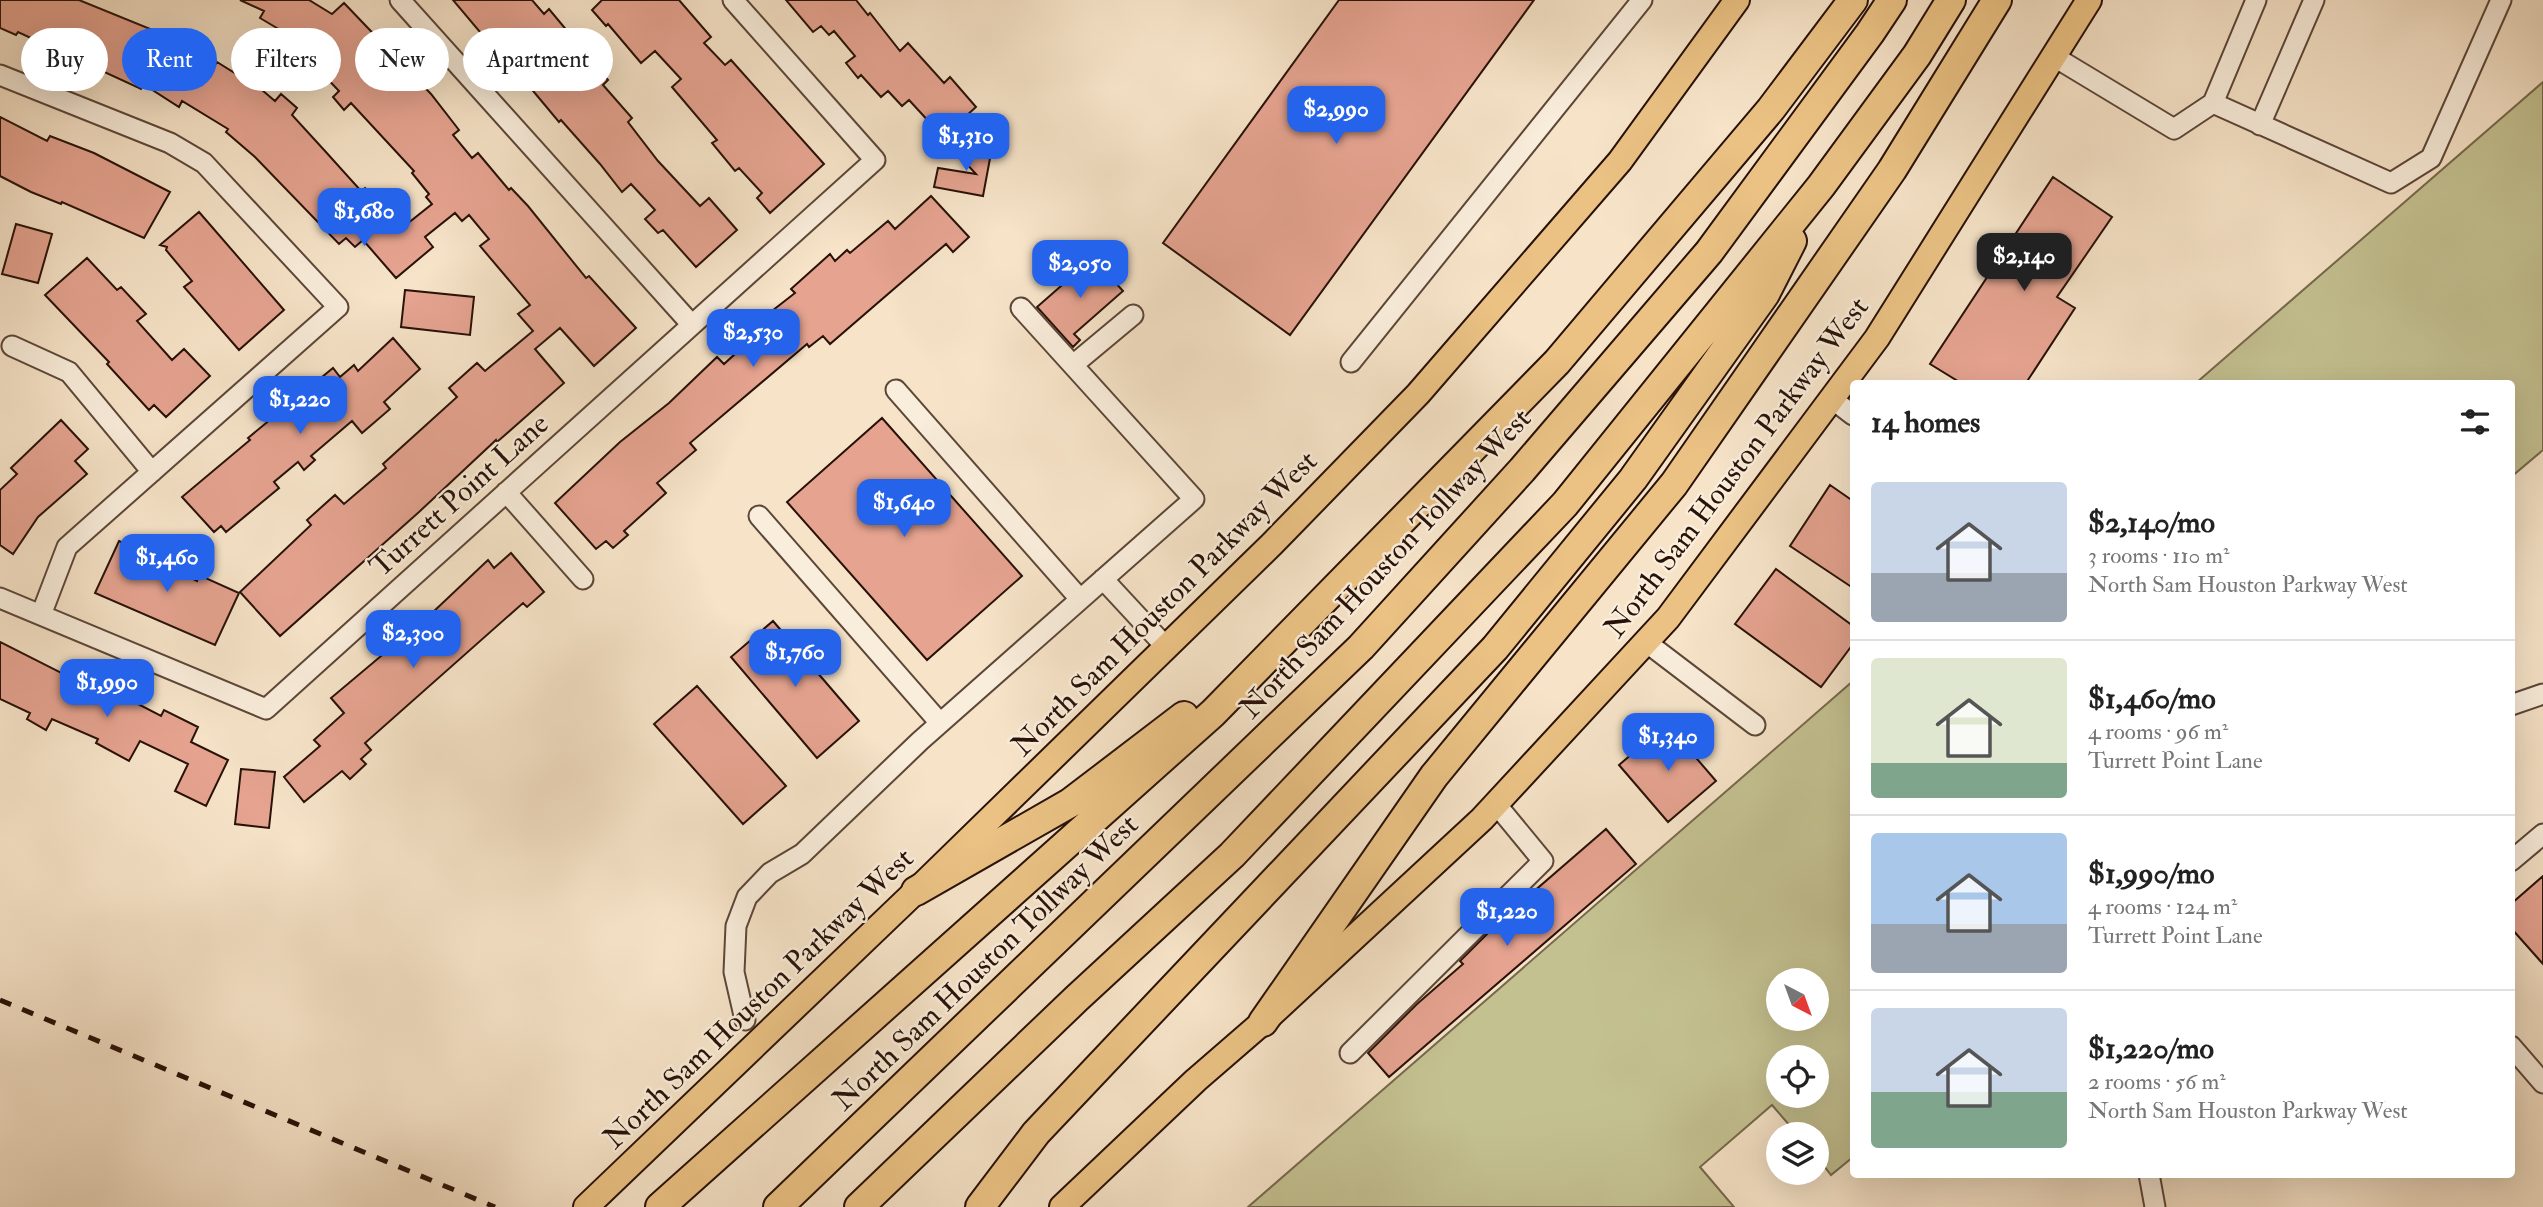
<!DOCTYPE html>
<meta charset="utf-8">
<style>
body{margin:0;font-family:"IM FELL Double Pica",serif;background:#f2f2f2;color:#222;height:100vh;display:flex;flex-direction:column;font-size:26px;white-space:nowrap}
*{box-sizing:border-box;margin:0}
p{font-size:23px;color:#767676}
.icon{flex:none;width:38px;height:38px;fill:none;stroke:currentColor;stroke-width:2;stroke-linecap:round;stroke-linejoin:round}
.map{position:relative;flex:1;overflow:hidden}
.side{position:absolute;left:1850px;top:380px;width:665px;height:798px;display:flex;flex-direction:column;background:#fff;border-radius:7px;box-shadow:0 7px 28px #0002}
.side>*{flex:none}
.banner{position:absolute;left:21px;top:28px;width:665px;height:63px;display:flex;gap:14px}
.needle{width:46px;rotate:139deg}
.controls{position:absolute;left:1766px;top:968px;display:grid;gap:14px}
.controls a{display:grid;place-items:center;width:63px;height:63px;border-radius:50%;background:#fff;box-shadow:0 7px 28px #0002;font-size:35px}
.price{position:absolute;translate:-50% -60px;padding:0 16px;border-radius:14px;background:#2563eb;color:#fff;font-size:23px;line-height:46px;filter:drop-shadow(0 2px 4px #0008)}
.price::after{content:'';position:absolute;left:50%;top:42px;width:21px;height:16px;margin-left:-10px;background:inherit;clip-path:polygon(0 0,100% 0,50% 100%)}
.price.on{background:#222;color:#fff}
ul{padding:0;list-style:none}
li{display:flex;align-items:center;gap:21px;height:175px;padding:0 21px}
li+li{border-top:2px solid #e0e0e0}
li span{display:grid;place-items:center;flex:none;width:196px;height:140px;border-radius:7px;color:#555}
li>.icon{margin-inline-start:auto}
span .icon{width:84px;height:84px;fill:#fffc;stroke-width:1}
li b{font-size:30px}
h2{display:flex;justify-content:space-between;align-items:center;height:84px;padding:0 21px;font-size:30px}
.tag{padding:0 24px;border-radius:32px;background:#fff;box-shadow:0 7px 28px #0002;font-size:24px;line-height:63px}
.tag.on{background:#2563eb;color:#fff}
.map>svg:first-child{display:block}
</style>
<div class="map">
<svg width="2543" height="1207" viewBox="0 0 2543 1207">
<rect width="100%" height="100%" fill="#f6e3c8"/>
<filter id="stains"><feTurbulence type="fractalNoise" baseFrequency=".00286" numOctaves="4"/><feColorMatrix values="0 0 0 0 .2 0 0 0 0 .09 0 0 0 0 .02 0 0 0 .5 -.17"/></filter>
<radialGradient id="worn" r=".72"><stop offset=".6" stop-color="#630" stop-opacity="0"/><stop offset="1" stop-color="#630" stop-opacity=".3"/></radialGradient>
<path fill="#c4c191" stroke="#76694c" stroke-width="2" fill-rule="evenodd" d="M2543 82V450L2511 477V383H2196Z
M1853 681V1157L1831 1175 1817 1157 1816 1134H1797L1772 1105 1700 1167 1734 1207H1248ZM1816 980V1018H1778V980ZM1778 1057H1816V1096H1778Z"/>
<path fill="#e5a390" stroke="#281108" stroke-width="2" d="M0 0H79L165 35 164 37 213 68 217 62 262 90 275 101 281 94 297 108 292 115 325 151 361 191 365 188 402 228 432 204 426 197 429 194 412 173 414 171 351 103 344 110 333 97 339 91 297 47 302 43 260 18 264 11 240 0H309L332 14 344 3 431 94 459 130 453 135 472 158 478 153 509 190 511 188 528 206 586 278 589 276 636 328 594 366 560 328 535 349 564 383 497 442 496 440 419 512 280 636 240 592 311 525 307 520 335 495 344 504 386 468 383 464 457 397 449 388 477 363 485 371 533 331 518 314 530 305 480 246 489 239 469 215 462 221 455 213 425 237 433 247 396 278 363 240 355 247 346 238 339 244 255 157 226 132 228 129 182 101 179 107 143 84 141 89 18 32 16 35 0 28Z
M453 0H532L544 14 549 9 608 80 603 85 632 118 628 122 658 161 700 206 709 198 737 230 696 267 663 230 658 233 645 219 655 210 631 184 622 192 600 164 561 120 559 122 514 68 512 70Z
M602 0H679L711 37 704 43 725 65 731 60 824 164 770 213 757 198 762 193 739 168 735 171 712 143 717 140 672 87 681 79 655 51 641 63 608 24 606 26 592 10Z
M786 0H856L868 15 870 13 900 51 908 43 944 83 950 77 976 107 943 137 909 100 902 106 888 91 881 97 861 75 858 78 846 63 855 56 834 31 829 35 821 26 813 32Z
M1339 0H1534L1290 335 1163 243Z
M0 117 47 141 50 136 94 153 170 192 144 238 62 202 61 204 31 192 0 176Z
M950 146 991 153 983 196 934 187 938 168 976 174Z
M2053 177 2112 217 2057 297 2075 308 2026 383H1961L1930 364Z
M931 196 969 237 953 252 946 244 830 344 823 336 809 347 807 344 690 443 696 450 657 483 666 493 624 531 628 535 613 548 606 541 596 549 555 503 620 442 669 403 717 357 724 364 747 343 741 335 795 293 791 289 830 254 835 261 847 250 850 253 888 221 895 229Z
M199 212 284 310 239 350 184 287 192 281 166 250 167 247 160 245Z
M16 224 52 234 38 283 2 274Z
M87 258 117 290 121 287 146 314 137 321 172 360 184 349 210 376 166 417 154 405 149 410 107 364 109 362 45 295Z
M1093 258 1123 291 1074 334 1080 340 1073 347 1037 307Z
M405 290 474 297 470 335 401 327Z
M393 338 420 369 384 402 390 409 362 433 352 421 311 456 315 460 304 470 298 462 274 482 279 488 226 532 221 526 214 532 182 497 250 440 248 438 333 368 340 377 354 365 358 371Z
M882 418 1022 576 927 660 787 502Z
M61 420 88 449 75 461 87 474 38 517 13 554 0 545V490L17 474 11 468Z
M1830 485 1853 501V588L1790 546Z
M119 541 197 581 199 575 239 593 215 645 95 593Z
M511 553 544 592 527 607 523 603 365 743 371 750 361 759 366 764 350 779 342 771 304 802 284 777 320 746 314 740 344 713 331 698 431 614 488 560 494 568Z
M1776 569 1853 626V644L1821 687 1735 624Z
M773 621 859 721 817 758 731 657Z
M0 642 83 684 86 677 161 716 164 710 198 727 191 742 228 760 206 806 175 791 188 764 140 741 129 761 96 743 98 739 52 719 46 730 27 719 30 713 0 699Z
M697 686 786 786 743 824 654 724Z
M1667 724 1716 781 1668 822 1619 765Z
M241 769 275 772 269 828 235 824Z
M1606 829 1636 864 1389 1077 1368 1053 1417 1004 1463 964 1460 961 1503 918Z
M2543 876V964L2511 928V904Z"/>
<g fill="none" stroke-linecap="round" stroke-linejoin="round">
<g stroke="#5c4638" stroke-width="23">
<path id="minor" d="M400 0 692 325
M2053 56 2174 129 2213 103 2391 183 2431 158 2501 0
M0 75 170 143 204 163 338 307 67 547 41 615
M2213 103 2256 0
M2260 125 2314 0
M12 346 69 372 152 472
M1351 362 1642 0
M1073 365 1133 315
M896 390 1080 599
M1832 399 1853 415
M506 492 583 579
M759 516 940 723
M1103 579 1166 647
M0 598 266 709 875 160 733 0
M1646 642 1755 725
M2511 705 2543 694
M2511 861 2543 834
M745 1020 734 972 736 926 747 897 770 873 802 854 920 741 1194 499 1021 308
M2511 1046 2543 1083
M1350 1053 1543 861 1496 804
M2149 1174 2155 1207"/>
</g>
<g stroke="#281108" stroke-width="28">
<path id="major" d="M586 1207 916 891 1272 544 1418 394 1620 161 1737 0
M1062 1207 1196 1080 1263 1022 1482 819 1668 618 1877 338 2089 0"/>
</g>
<g stroke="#281108" stroke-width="32">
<path id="highway" d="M916 891 1070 803 1184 716
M1263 1022 1434 776 1674 484 1892 170 1997 0
M660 1207 1213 713 1557 362 1771 109 1853 0
M778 1207 1361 647 1522 470 1709 252 1870 33 1892 0
M859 1207 1076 999 1232 855 1565 504 1821 186 1917 55 1951 0
M980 1207 1036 1133 1495 648 1633 479 1765 294 1792 241"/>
</g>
<use href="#minor" stroke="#f9eddb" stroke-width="19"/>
<use href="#major" stroke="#ebc284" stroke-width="24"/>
<use href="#highway" stroke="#ebc284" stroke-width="28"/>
<path stroke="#281108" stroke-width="5" stroke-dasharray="12 12" stroke-linecap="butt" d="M0 1000 495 1207"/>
</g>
<g text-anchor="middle" stroke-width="5" stroke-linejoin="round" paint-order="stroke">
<g font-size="30" fill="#281108" stroke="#f9eddb">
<text transform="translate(1736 467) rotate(-53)" y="10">North Sam Houston Parkway West</text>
<text transform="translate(459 495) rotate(-42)" y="10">Turrett Point Lane</text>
<text transform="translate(1385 563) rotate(-47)" y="10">North Sam Houston Tollway West</text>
<text transform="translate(1164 603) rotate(-45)" y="10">North Sam Houston Parkway West</text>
<text transform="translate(985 962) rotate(-44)" y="10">North Sam Houston Tollway West</text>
<text transform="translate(758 998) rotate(-44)" y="10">North Sam Houston Parkway West</text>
</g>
</g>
<rect width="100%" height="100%" filter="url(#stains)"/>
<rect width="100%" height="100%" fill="url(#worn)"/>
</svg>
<div class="controls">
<a><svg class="needle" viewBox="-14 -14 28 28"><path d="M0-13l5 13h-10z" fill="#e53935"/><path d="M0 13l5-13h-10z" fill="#767676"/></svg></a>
<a><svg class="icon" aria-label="locate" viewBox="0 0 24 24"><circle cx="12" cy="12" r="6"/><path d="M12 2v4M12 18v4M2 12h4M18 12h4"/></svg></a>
<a><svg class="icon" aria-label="layers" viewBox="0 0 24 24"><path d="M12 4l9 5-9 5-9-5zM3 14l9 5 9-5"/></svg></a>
</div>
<b class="price" style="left:1336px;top:146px">$2,990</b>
<b class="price" style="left:966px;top:173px">$1,310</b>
<b class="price" style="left:364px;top:248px">$1,680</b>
<b class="price on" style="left:2024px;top:293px">$2,140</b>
<b class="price" style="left:1080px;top:300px">$2,050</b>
<b class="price" style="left:753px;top:369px">$2,530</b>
<b class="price" style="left:300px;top:436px">$1,220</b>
<b class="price" style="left:904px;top:539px">$1,640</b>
<b class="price" style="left:167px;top:594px">$1,460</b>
<b class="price" style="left:413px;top:670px">$2,300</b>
<b class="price" style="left:795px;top:689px">$1,760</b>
<b class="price" style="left:107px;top:719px">$1,990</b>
<b class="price" style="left:1668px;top:773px">$1,340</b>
<b class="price" style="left:1507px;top:948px">$1,220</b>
<div class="banner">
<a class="tag">Buy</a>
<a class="tag on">Rent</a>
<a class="tag">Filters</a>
<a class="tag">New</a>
<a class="tag">Apartment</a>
</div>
<section class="side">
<h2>14 homes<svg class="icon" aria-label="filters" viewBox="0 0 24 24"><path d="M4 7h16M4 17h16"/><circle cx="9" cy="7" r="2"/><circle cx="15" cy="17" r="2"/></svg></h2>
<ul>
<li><span style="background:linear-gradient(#c9d6e8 65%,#9aa5b1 0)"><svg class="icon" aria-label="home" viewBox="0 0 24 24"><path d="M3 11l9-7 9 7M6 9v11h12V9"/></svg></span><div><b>$2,140/mo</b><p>3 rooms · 110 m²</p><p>North Sam Houston Parkway West</p></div></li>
<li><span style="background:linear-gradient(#dfe7d0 75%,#7fa58c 0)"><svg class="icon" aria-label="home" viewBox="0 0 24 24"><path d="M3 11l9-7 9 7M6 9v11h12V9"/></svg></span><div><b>$1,460/mo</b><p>4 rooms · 96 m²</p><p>Turrett Point Lane</p></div></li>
<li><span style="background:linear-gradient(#a9c7e8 65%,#9aa5b1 0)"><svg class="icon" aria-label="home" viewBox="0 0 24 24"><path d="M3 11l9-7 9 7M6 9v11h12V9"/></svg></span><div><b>$1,990/mo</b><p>4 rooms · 124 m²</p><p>Turrett Point Lane</p></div></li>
<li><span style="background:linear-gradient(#c9d6e8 60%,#7fa58c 0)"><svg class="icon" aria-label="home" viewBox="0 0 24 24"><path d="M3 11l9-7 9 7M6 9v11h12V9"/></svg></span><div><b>$1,220/mo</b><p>2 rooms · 56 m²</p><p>North Sam Houston Parkway West</p></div></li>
</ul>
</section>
</div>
